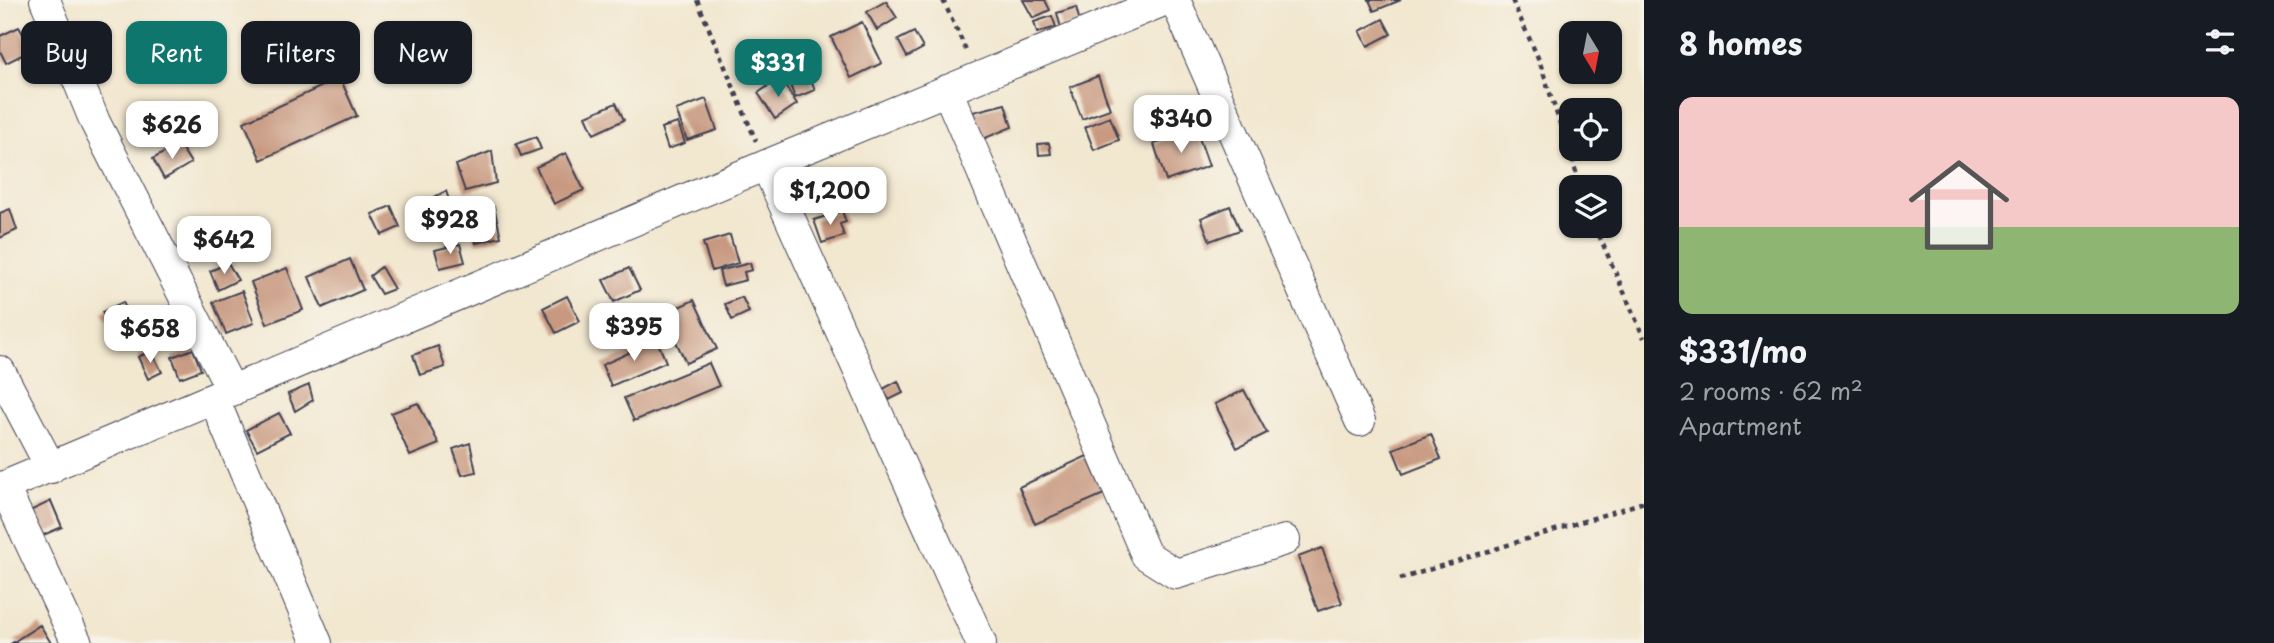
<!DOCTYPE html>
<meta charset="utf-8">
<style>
body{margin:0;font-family:"Playpen Sans",sans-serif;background:#242831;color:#f1f3f6;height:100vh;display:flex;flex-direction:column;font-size:26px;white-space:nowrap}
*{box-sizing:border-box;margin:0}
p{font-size:23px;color:#9ea1a6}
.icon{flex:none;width:38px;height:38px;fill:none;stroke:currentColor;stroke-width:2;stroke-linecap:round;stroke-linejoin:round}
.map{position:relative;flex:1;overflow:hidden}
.drawer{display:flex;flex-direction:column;background:#171b24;width:630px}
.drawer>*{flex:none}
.banner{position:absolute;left:21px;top:21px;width:665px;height:63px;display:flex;gap:14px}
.needle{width:46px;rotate:170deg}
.controls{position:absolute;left:1559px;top:21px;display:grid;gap:14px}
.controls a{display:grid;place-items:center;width:63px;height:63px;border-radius:14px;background:#171b24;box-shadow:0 2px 5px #0004;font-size:35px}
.price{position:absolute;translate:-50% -60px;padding:0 16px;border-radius:14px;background:#fff;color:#222;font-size:23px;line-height:46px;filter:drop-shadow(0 2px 4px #0008)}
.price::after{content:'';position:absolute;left:50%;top:42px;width:21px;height:16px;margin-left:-10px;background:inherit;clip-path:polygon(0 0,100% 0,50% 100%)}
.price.selected{background:#0f766e;color:#fff}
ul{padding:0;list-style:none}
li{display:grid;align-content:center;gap:14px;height:371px;padding:0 35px}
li+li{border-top:2px solid #363941}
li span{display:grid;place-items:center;height:217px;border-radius:14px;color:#555}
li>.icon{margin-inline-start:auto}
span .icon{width:126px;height:126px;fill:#fffc;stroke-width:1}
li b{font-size:30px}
h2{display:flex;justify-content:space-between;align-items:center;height:84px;padding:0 35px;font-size:30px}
.pill{padding:0 24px;border-radius:14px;background:#171b24;box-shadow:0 2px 5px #0004;font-size:24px;line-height:63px}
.pill.selected{background:#0f766e;color:#fff}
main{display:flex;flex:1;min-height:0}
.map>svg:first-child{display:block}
</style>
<main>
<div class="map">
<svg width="1644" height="643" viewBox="0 0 1644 643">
<rect width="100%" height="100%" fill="#f7f3e8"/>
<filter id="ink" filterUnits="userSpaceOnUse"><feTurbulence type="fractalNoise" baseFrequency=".0143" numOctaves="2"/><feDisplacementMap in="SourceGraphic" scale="14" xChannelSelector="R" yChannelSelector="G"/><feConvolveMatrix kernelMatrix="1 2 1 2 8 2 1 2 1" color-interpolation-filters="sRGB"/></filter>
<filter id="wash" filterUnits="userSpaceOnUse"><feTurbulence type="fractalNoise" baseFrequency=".00686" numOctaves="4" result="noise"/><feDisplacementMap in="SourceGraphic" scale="28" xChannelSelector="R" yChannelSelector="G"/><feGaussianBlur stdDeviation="1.57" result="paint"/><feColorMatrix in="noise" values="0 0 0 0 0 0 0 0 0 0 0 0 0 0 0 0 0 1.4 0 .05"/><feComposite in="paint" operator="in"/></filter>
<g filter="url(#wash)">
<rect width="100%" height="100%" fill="#f2e7cf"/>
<g id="blocks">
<path fill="#c89980" d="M1023 0H1045L1050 10 1033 18Z
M1369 0H1401L1374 11Z
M886 1 897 18 877 30 867 12Z
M1076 7 1080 22 1061 28 1057 13Z
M1052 16 1056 27 1037 33 1034 22Z
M1383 19 1391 34 1368 46 1360 31Z
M862 22 882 63 851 78 831 37Z
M19 27 32 50 6 63 0 51V36Z
M914 32 923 48 907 57 898 40Z
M807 69 815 90 795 98 787 77Z
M1098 76 1110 109 1082 119 1070 87Z
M340 78 357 116 261 160 244 122Z
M780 78 797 104 775 119 758 93Z
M706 99 717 130 687 140 676 110Z
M616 103 624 120 594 134 586 116Z
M1005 104 1012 127 983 139 973 112Z
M1110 117 1119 140 1094 150 1085 127Z
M678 123 685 143 668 149 661 128Z
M1196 129 1209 166 1166 181 1154 144Z
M536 137 541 149 521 156 516 144Z
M1049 143 1051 154 1039 155 1038 144Z
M179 144 191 163 164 179 153 159Z
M492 151 496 183 465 191 456 165Z
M566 153 584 190 554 204 536 167Z
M839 173 847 201 812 211 804 183Z
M446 191 457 224 426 235 421 204Z
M391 206 400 227 382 235 372 214Z
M1230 206 1240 230 1210 241 1201 218Z
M494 207 501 237 476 243 468 213Z
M10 209 17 230 0 238V213Z
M842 211 846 222 840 224 844 236 822 243 814 220Z
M730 235 738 263 712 271 703 243Z
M460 244 465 262 440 268 435 250Z
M350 259 363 290 322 308 309 277Z
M228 263 238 280 218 290 210 271Z
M750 263 752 270 744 272 746 280 723 286 719 271Z
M381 267 394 289 381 294 370 276Z
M287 268 303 310 267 324 251 282Z
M629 268 640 290 614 302 603 280Z
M242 291 254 323 226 334 213 302Z
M567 296 580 321 556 333 543 308Z
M742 297 749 312 732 320 725 304Z
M694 300 717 349 686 363 663 314Z
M123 302 133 326 113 335 102 312Z
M657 340 666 362 611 386 602 365Z
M438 346 445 367 420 375 413 355Z
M193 349 201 370 180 378 172 357Z
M151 351 162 372 148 379 138 357Z
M709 363 719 386 634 421 624 398Z
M898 381 903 393 889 400 883 389Z
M309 385 313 400 295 411 288 394Z
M1244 390 1267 433 1237 448 1215 404Z
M418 403 439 444 410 456 391 413Z
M279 413 290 433 257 450 246 430Z
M1431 434 1441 459 1403 474 1393 449Z
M470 443 476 472 462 475 453 449Z
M1087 456 1104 494 1035 524 1019 487Z
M51 501 62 527 39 537 28 512Z
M1322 548 1342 603 1318 611 1298 557Z
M40 625 51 643H12Z"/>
</g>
</g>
<g filter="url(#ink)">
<use href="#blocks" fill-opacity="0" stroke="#414051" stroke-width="2"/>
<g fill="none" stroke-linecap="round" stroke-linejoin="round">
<g stroke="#414051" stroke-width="32">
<path id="minor" d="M45 0 95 122 232 391
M1175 0 1360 421
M947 90 1146 555 1176 574 1285 540
M766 165 981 643
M0 371 51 468
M214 399 317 643
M4 487 77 643
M0 488 766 165 1166 0"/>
</g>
<path stroke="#414051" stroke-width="4.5" stroke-dasharray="5 5" stroke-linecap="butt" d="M697 0 756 141
M943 0 968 54
M1512 0 1539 60 1581 187
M1595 226 1644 338
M1400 579 1644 502"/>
<use href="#minor" stroke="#fff" stroke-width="30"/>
</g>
</g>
</svg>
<div class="controls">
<a><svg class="needle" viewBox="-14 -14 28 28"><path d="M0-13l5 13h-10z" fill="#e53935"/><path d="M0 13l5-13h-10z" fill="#9ea1a6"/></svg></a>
<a><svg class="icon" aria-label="locate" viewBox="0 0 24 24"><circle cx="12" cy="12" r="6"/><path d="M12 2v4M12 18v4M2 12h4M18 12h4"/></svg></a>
<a><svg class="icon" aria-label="layers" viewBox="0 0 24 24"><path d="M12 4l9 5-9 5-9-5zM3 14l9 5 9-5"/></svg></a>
</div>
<b class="price selected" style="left:778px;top:99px">$331</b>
<b class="price" style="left:1181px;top:155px">$340</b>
<b class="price" style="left:172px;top:161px">$626</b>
<b class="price" style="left:830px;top:227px">$1,200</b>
<b class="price" style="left:450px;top:256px">$928</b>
<b class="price" style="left:224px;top:276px">$642</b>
<b class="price" style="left:634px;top:363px">$395</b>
<b class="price" style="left:150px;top:365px">$658</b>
<div class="banner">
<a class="pill">Buy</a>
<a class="pill selected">Rent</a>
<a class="pill">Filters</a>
<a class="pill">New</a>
</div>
</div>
<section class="drawer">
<h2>8 homes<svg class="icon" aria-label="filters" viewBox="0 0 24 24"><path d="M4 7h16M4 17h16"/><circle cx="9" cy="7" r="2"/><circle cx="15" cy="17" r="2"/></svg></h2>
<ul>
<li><span style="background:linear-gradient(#f6c9c9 60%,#8fb573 0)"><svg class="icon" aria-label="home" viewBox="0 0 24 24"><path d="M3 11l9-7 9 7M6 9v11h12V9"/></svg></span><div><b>$331/mo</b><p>2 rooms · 62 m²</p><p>Apartment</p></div></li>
</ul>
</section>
</main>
